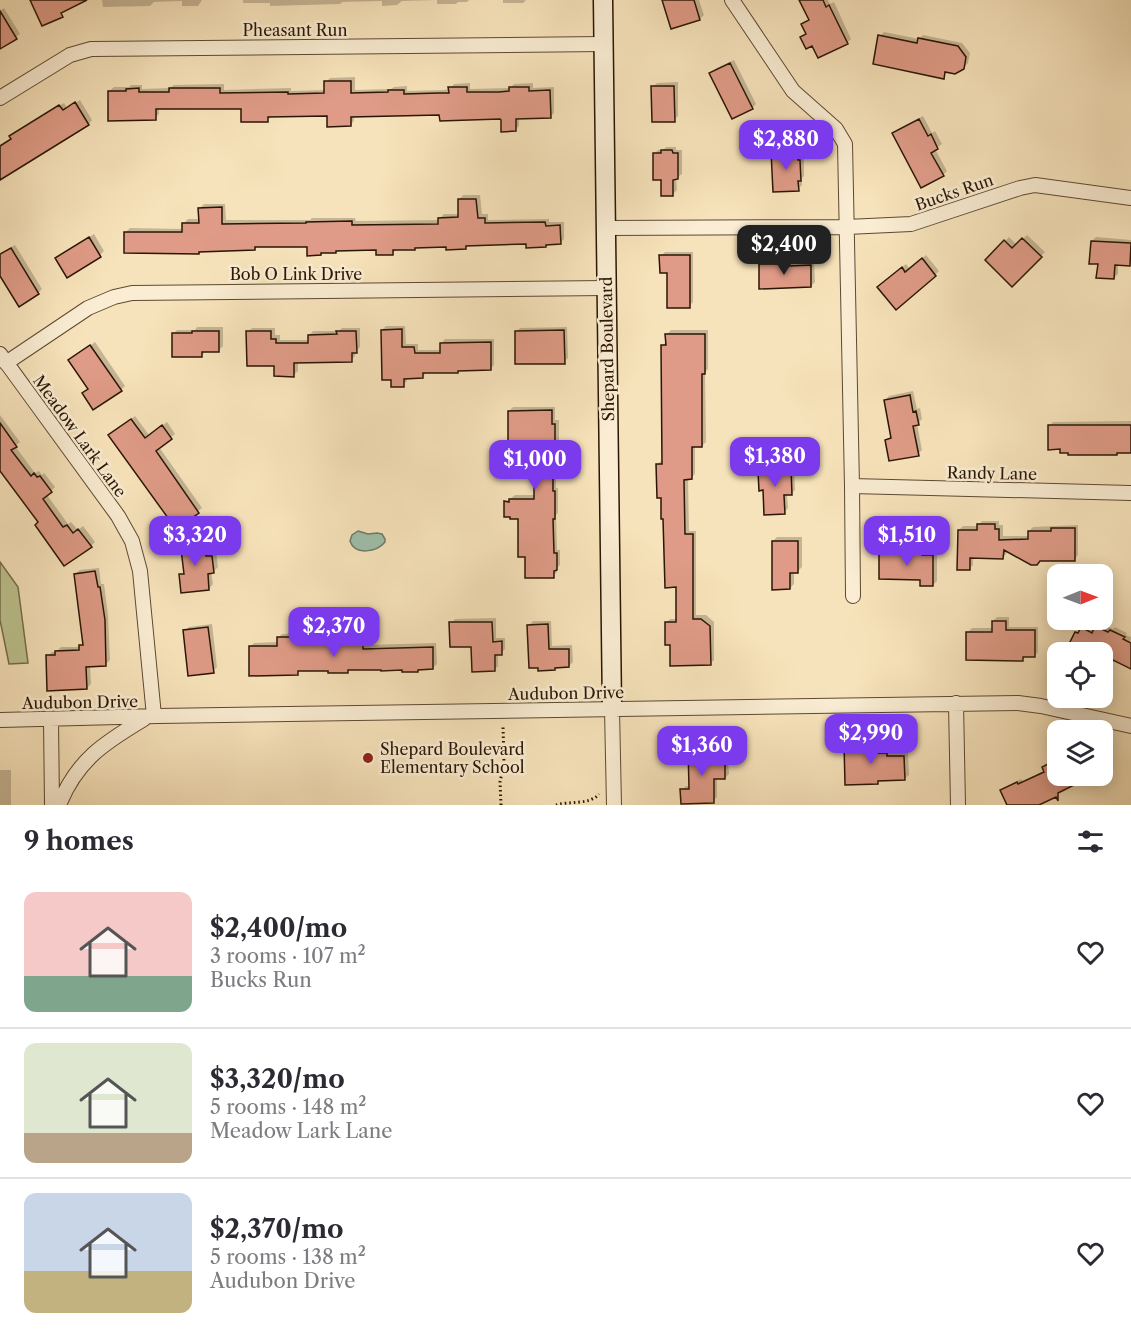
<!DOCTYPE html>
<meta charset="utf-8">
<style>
body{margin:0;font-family:"Libre Caslon Text",serif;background:#f7f7f7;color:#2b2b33;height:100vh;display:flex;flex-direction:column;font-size:22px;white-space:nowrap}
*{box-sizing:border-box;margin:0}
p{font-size:20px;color:#7c7c81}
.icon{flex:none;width:33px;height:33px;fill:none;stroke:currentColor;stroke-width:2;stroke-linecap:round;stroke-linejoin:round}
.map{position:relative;height:805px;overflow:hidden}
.details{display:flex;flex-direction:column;background:#fff;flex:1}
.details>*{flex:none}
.needle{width:39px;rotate:89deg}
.tools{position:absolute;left:1047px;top:564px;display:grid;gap:12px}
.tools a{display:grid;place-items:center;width:66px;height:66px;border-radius:12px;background:#fff;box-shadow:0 3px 15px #0003;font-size:30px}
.price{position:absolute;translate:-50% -51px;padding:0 14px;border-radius:12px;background:#7c3aed;color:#fff;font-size:20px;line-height:39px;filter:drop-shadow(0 2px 3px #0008)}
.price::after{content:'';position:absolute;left:50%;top:36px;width:18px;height:14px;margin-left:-9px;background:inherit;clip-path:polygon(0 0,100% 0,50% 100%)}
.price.current{background:#222;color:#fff}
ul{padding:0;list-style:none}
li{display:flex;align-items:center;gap:18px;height:150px;padding:0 24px}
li+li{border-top:2px solid #e1e1e2}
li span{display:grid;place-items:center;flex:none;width:168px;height:120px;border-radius:12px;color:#555}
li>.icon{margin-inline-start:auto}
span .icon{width:72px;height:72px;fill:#fffc;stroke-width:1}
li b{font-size:26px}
h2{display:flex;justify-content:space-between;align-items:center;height:72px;padding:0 24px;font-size:26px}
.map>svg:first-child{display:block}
</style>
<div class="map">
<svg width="1131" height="805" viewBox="0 0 1131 805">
<rect width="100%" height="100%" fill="#f7e3bb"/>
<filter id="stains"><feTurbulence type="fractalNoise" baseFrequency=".00333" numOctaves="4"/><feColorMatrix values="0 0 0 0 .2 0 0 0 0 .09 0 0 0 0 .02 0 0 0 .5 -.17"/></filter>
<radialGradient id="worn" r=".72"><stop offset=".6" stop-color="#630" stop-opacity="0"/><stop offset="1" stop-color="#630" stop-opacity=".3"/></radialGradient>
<path fill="#bdc490" stroke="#746d4a" stroke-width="1.5" d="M0 562 18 587 28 663 9 664 0 620Z"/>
<path fill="#9ebfab" stroke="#707b68" stroke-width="1.5" d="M358 531 368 534 377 533 382 534 385 539V542C377 552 355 556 350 541L352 535Z"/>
<path fill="#0003" d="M102 0H216H202L198 6H182V1L154 2 150 6 103 7Z
M243 0H469L467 2H458L456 4H437V0L402 1 397 5 382 6V1L342 2 340 4 270 6V3H243Z
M503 0H526L523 3H503Z
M663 0H699L704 15 700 19Z
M801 0H828L830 4 834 2 851 39 847 43 813 44 802 37 807 33 803 24 810 19Z
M4 8 20 34 0 48V11Z
M884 32 919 39 923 35 962 43 970 53 968 63 963 68 948 71 943 77 880 36Z
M734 60 756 104 752 108 711 73 715 69Z
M355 77V90L391 89 394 87 407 86V91L444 90 450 89 454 84 470 83V89L510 88 514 84 533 83V88L554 87V113L550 117 519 118V126L515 130 503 119 441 113 354 115V121L350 125 328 115 272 116 267 120 242 107H159V114L155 118 109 91 114 87H129L131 85H142V89L170 88 174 85 224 84V90L291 88V91L326 90V82L330 78Z
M678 82V116L674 120 653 87 657 83Z
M80 100 92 120 89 124 1 178 0 147 12 139 15 132 64 103 67 108Z
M923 116 932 133 935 131 942 144 935 149 947 171 943 175 894 133 898 129Z
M666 147H676V150H682V174L676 178 677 190 673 194 662 178 654 154 658 150H663Z
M801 147V157H804V176L802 178V185L798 189 773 152 777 148Z
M463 195H480L482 214H488V220L549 219V222H564V239L560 243H548L545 246 527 243 468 245 465 248 448 246H416L396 250 392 254 377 249 323 251 321 254 308 246H257L255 249 126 232 130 228 184 229V223L188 219H200V208L204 204H225L226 220H310L312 218H355L356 221 440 220V218L444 214H459V200Z
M94 234 104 251 100 255 67 276 61 255Z
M1027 235 1045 252 1012 285 987 260 1009 237 1017 245Z
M1096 237 1131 240V263L1130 265 1118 264V274L1114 278 1099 263 1092 241Z
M15 245 42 289 38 293 1 275 0 276V254Z
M665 252H693V302L689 306 668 271 661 256Z
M926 255 939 271 935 275 883 283 906 264 910 269Z
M792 260V262H814L815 282 811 286 760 265 764 261Z
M386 326H405L406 344H418V350H441V344L445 339H494V365L490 369 427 372 422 377H407V381L403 385 382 330Z
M197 327H223V346L219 350 206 351 202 355 173 334 177 330H195Z
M567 327 568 358 564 362 516 332 520 328Z
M252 328H275V335H280V340H309V336L313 331H339L342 328H360V347L355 352V356L351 360 298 361V371L294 375 276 365 248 332Z
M671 330H708V369L705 372 706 442 702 446H695V474L691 478H688L689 531H696V615H706L714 622V660L710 664 672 643 666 623 670 619H677L678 586 665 518 658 464 662 460 663 345 667 341V334Z
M95 342 125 386 121 390 89 388 70 360Z
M913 391 917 409 920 408 922 419 917 424 922 450 918 454 887 440 892 436 885 400 889 396Z
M513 407H555V420H559V450L556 453V488H558V513L556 515 557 550H560V565L557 568V572L553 576 526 555 519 517 506 502 515 495H536L535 455 509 411Z
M0 415 20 442 15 446 35 473 39 471 42 475 44 473 55 487 47 495 68 524 71 522 78 530 83 526 95 542 91 546 40 522 0 466Z
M135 416 149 435 167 422 175 434 159 447 202 508 198 511 114 431Z
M1131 421V452L1049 426 1053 422Z
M783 460V464H794L795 490 791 494H787L788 508 784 512 764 489 759 472 763 468H766V465L770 461Z
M982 521H999V525H1003V536H1029V531L1033 527 1078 525V555L1074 560 1007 550V553L1003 557H973V565L969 569 959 530 963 526H978Z
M207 535 210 553 216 552 218 567 214 571 211 572 213 584 209 589 181 575 185 571 182 542 186 538Z
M777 537H802V567L798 571H794V584L790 588 773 541Z
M884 549H925V552H937V581L933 585 921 578 880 553Z
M99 568 101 584H104L108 615 110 660 106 664 90 665 91 684 87 688 48 656 52 652H56L61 647H80L84 642 75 574 80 570Z
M997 617H1009V627H1038V652L1034 656H1026L1022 660 968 632 972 628H993V621Z
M496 618V638H505V649L501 653H498V666L494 670 473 645 451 623 455 619Z
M533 621H551L552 646 572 645 573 662 569 666H558L555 669 529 625Z
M1100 623 1113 629 1115 627 1127 633 1126 635 1131 637 1130 644 1131 645V663L1114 660 1110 664 1102 652H1074L1068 650 1077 632 1081 628 1086 624 1095 629Z
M212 624 217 667 213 671 185 631 189 627Z
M301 633V638H367V645L436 643 437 664 433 668 350 669 347 672 330 669 301 670 297 673 250 647 254 643 278 642V638L282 634Z
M870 739V744H881V750H890L891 753H908L909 775 904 779H881L877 783 846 744 850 740Z
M694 743H713V759H728L729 774 725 778H717V797L713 801 682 790 686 786H691L690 747Z
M1058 758V776H1073L1075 780 1057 794 1024 805H1009L1002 791 1006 787 1021 779 1023 782 1045 770 1043 767 1047 763Z
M0 770H11V805H0Z"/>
<path fill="#df9b87" stroke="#2a1604" stroke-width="1.5" d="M30 0H87L61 13 63 17 42 26Z
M662 0H694L700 20 671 29Z
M799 0H823L826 7 829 5 848 44 818 58 812 46 806 49 800 37 806 34 801 24 809 20Z
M0 11 17 39 0 49Z
M878 35 917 43 918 38 958 46 966 57 964 69 955 74 945 72 944 79 873 64Z
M730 63 753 109 732 119 709 73Z
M324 81H351V93L388 92V90H404V94L439 93H449L448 87H467V92H499L509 91V87H529V91L550 90 551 118 516 119V131L501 132V120L500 119 440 121 439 115 351 117V126L327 127V116L268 117V122H241V109H156V120L108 121V91H126V89L139 88V92H169V88H220V93L288 92V94L324 93Z
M651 86H674L675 122H652Z
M75 102 89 125 0 180V146L11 139 9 136 59 105 63 110Z
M919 119 928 136 931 134 938 149 931 153 944 176 921 188 892 133Z
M661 150H672L673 153H678V179L673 180V196H661V180H653V153H661Z
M798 150V160H800L801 181H798L799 191 773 192 771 151Z
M458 199H476L478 218H485V223L545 222 546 226 560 225 561 244 546 245V247L526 248V244L466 246V249L446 250V247L415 248V250H393V255H376V250L336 251V253H321V255L307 256V247H255V250L199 252V254L124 253V232H182V223H199L198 208 222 207V224L306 223V222L352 221V225L438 224V218L458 217Z
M89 237 101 257 67 278 55 258Z
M1022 238 1042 257 1012 287 985 260 1004 240 1012 248Z
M1091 241 1131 243 1130 266 1115 265 1114 279 1096 278 1098 264H1089Z
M11 248 39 294 19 307 0 276V254Z
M659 255H690V308H667V273H660Z
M922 258 936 276 896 310 877 287 902 267 905 272Z
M759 264H789V266L811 265V287L759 289Z
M402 329V347H414L415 353H440V343L491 342V370L458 371V373H423V378L404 379V387H391V380H382L381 330Z
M564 330 565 364H515V331Z
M192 331H219V352H202V357H172V333H192Z
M246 331H271V339H276V343H308V335L337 334 336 331H356L357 353H352V362L294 363V377L274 376V366H247Z
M665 334H705V374H702V447H692V479L684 480 685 534H693V619H701L710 626 711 665 670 666V645H665V622H676V587L665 588 663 519H661V498H657L656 464H662L661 345H666Z
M90 345 122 391 93 410 82 393 88 389 68 360Z
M910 395 913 412 916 411 919 425 913 426 919 456 889 461 885 440 891 438 884 400Z
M552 410V424H555V456H553V491H555V519H553L554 553H557V570L554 571V578H525V557H518V519H510V517H504V501L509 502V499H534V456H508V411Z
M131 419 145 438 162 425 172 439 156 451 199 513 176 529 108 435Z
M0 423 17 447 11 450 31 476 34 473 37 477 40 476 52 492 43 499 63 527 67 525 73 533 78 529 92 547 64 566 35 525 38 522 0 471Z
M1048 425H1131V453H1117V455H1068V453H1060V449L1048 450Z
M780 463V468L791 467 792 495H784L785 514 764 515 763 490 759 491 758 472 765 471V464Z
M977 524H995V529H999V540L1028 539V531H1051V528H1075V561H1040L1037 565H1031L1004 550 1003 559 970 558V570H957L958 530H977Z
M204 539 206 556H212L214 573 208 574 209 590 181 593 179 574H184L180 541Z
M772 541H798V573H790V589L772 590Z
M879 553H922V555H933V586H920V580L879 579Z
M95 571 98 587H100L105 620 106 666 86 667 87 689 47 691 46 655H55V651L79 650V645H83L74 574Z
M992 621H1006V630H1035V657H1023V661L966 660V632H992Z
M449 622H492L493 642 502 641V655H495V671L472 672 471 647H450Z
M548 624 549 649H569V667L555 668V670L538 671V668H529L527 625Z
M1095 626 1108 632 1110 630 1125 637 1123 639 1131 643V669L1113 660 1102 683V652H1065L1075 632 1078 633 1081 627 1092 633Z
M208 627 214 673 188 676 183 630Z
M277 637H297L298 642 363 641V649L433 647V669L418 670V672H402V670L381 671V670H348V673H328V671H298V675L249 676V646H277Z
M844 743H867V747H878V753H887V756H904L905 780 878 781V784L845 785Z
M710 746V762H725V779H714V803L681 804 680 789H689L688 747Z
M1058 759V776H1092L1058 793V801L1056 797 1039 805H1007L1000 790 1017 782 1018 784 1044 772 1042 767Z"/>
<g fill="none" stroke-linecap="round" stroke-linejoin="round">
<g stroke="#5d4932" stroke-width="16">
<path id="street" d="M732 0 793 91 836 129 845 144 852 486 853 596
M0 98 70 55 91 49 603 44
M606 228 847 227 911 224 1020 188 1035 185 1131 198
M0 354 118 516 132 541 140 571 154 716
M6 363 88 308 114 297 132 293 606 288
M852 486 1131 493
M956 703 958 805
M612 709 614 805
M0 720 158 716 1018 703 1041 706 1131 726
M51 720 52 805
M59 805C77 760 104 743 144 719"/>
</g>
<g stroke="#2a1604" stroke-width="21">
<path id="secondary" d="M603 0 612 709"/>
</g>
<path stroke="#2a1604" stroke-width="3" stroke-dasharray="1.5 3" stroke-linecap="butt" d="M501 805 500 782 504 763 503 726
M556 805C569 801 590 805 599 794"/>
<use href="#street" stroke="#faedd3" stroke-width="14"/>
<use href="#secondary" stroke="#faedd3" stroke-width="18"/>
</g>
<circle fill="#8f2418" stroke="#faedd3" stroke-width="2" cx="368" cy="758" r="6"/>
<g text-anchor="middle" stroke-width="5" stroke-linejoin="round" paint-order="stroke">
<g font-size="16" fill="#2a1604" stroke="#faedd3">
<text x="295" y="36">Pheasant Run</text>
<text transform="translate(954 192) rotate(-19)" y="6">Bucks Run</text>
<text x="296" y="280">Bob O Link Drive</text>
<text transform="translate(607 349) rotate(-91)" y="6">Shepard Boulevard</text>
<text transform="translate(80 436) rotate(54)" y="6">Meadow Lark Lane</text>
<text transform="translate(992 473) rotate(1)" y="6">Randy Lane</text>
<text transform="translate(566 693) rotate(-1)" y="6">Audubon Drive</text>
<text transform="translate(80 702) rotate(-1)" y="6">Audubon Drive</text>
</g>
<g font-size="16" fill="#2a1604" stroke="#faedd3" text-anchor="start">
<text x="380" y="755">Shepard Boulevard<tspan x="380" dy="18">Elementary School</tspan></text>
</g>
</g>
<rect width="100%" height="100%" filter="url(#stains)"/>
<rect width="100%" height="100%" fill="url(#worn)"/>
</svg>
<div class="tools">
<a><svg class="needle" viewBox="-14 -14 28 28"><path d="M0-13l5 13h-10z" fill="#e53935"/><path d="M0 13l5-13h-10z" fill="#7c7c81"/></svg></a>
<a><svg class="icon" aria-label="locate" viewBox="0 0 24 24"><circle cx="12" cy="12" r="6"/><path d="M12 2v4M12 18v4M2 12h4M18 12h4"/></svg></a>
<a><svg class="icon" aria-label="layers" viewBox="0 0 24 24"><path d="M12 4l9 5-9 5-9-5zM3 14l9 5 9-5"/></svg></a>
</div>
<b class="price" style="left:786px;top:171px">$2,880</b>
<b class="price current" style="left:784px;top:276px">$2,400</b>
<b class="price" style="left:775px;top:488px">$1,380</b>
<b class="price" style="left:535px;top:491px">$1,000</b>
<b class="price" style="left:195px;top:567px">$3,320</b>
<b class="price" style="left:907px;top:567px">$1,510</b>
<b class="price" style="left:334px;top:658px">$2,370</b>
<b class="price" style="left:871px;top:765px">$2,990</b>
<b class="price" style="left:702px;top:777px">$1,360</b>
</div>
<section class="details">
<h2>9 homes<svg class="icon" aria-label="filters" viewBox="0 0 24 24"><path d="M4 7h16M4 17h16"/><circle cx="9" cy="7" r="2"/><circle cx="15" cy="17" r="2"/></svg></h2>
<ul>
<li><span style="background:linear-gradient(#f6c9c9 70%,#7fa58c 0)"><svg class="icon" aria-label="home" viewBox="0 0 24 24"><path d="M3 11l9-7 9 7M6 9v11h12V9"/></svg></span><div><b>$2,400/mo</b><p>3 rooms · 107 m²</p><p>Bucks Run</p></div><svg class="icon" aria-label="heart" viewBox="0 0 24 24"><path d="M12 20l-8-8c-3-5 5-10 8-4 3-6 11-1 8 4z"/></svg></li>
<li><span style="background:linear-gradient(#dfe7d0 75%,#b9a48a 0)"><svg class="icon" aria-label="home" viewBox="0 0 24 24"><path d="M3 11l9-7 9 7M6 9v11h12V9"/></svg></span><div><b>$3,320/mo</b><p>5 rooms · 148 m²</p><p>Meadow Lark Lane</p></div><svg class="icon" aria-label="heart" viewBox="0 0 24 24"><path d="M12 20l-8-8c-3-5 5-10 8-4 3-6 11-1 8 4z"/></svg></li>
<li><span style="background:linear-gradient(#c9d6e8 65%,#c2b280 0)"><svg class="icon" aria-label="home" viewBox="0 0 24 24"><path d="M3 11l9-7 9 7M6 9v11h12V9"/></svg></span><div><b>$2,370/mo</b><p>5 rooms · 138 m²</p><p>Audubon Drive</p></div><svg class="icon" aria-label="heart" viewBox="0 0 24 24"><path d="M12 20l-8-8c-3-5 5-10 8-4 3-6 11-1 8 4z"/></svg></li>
</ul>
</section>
